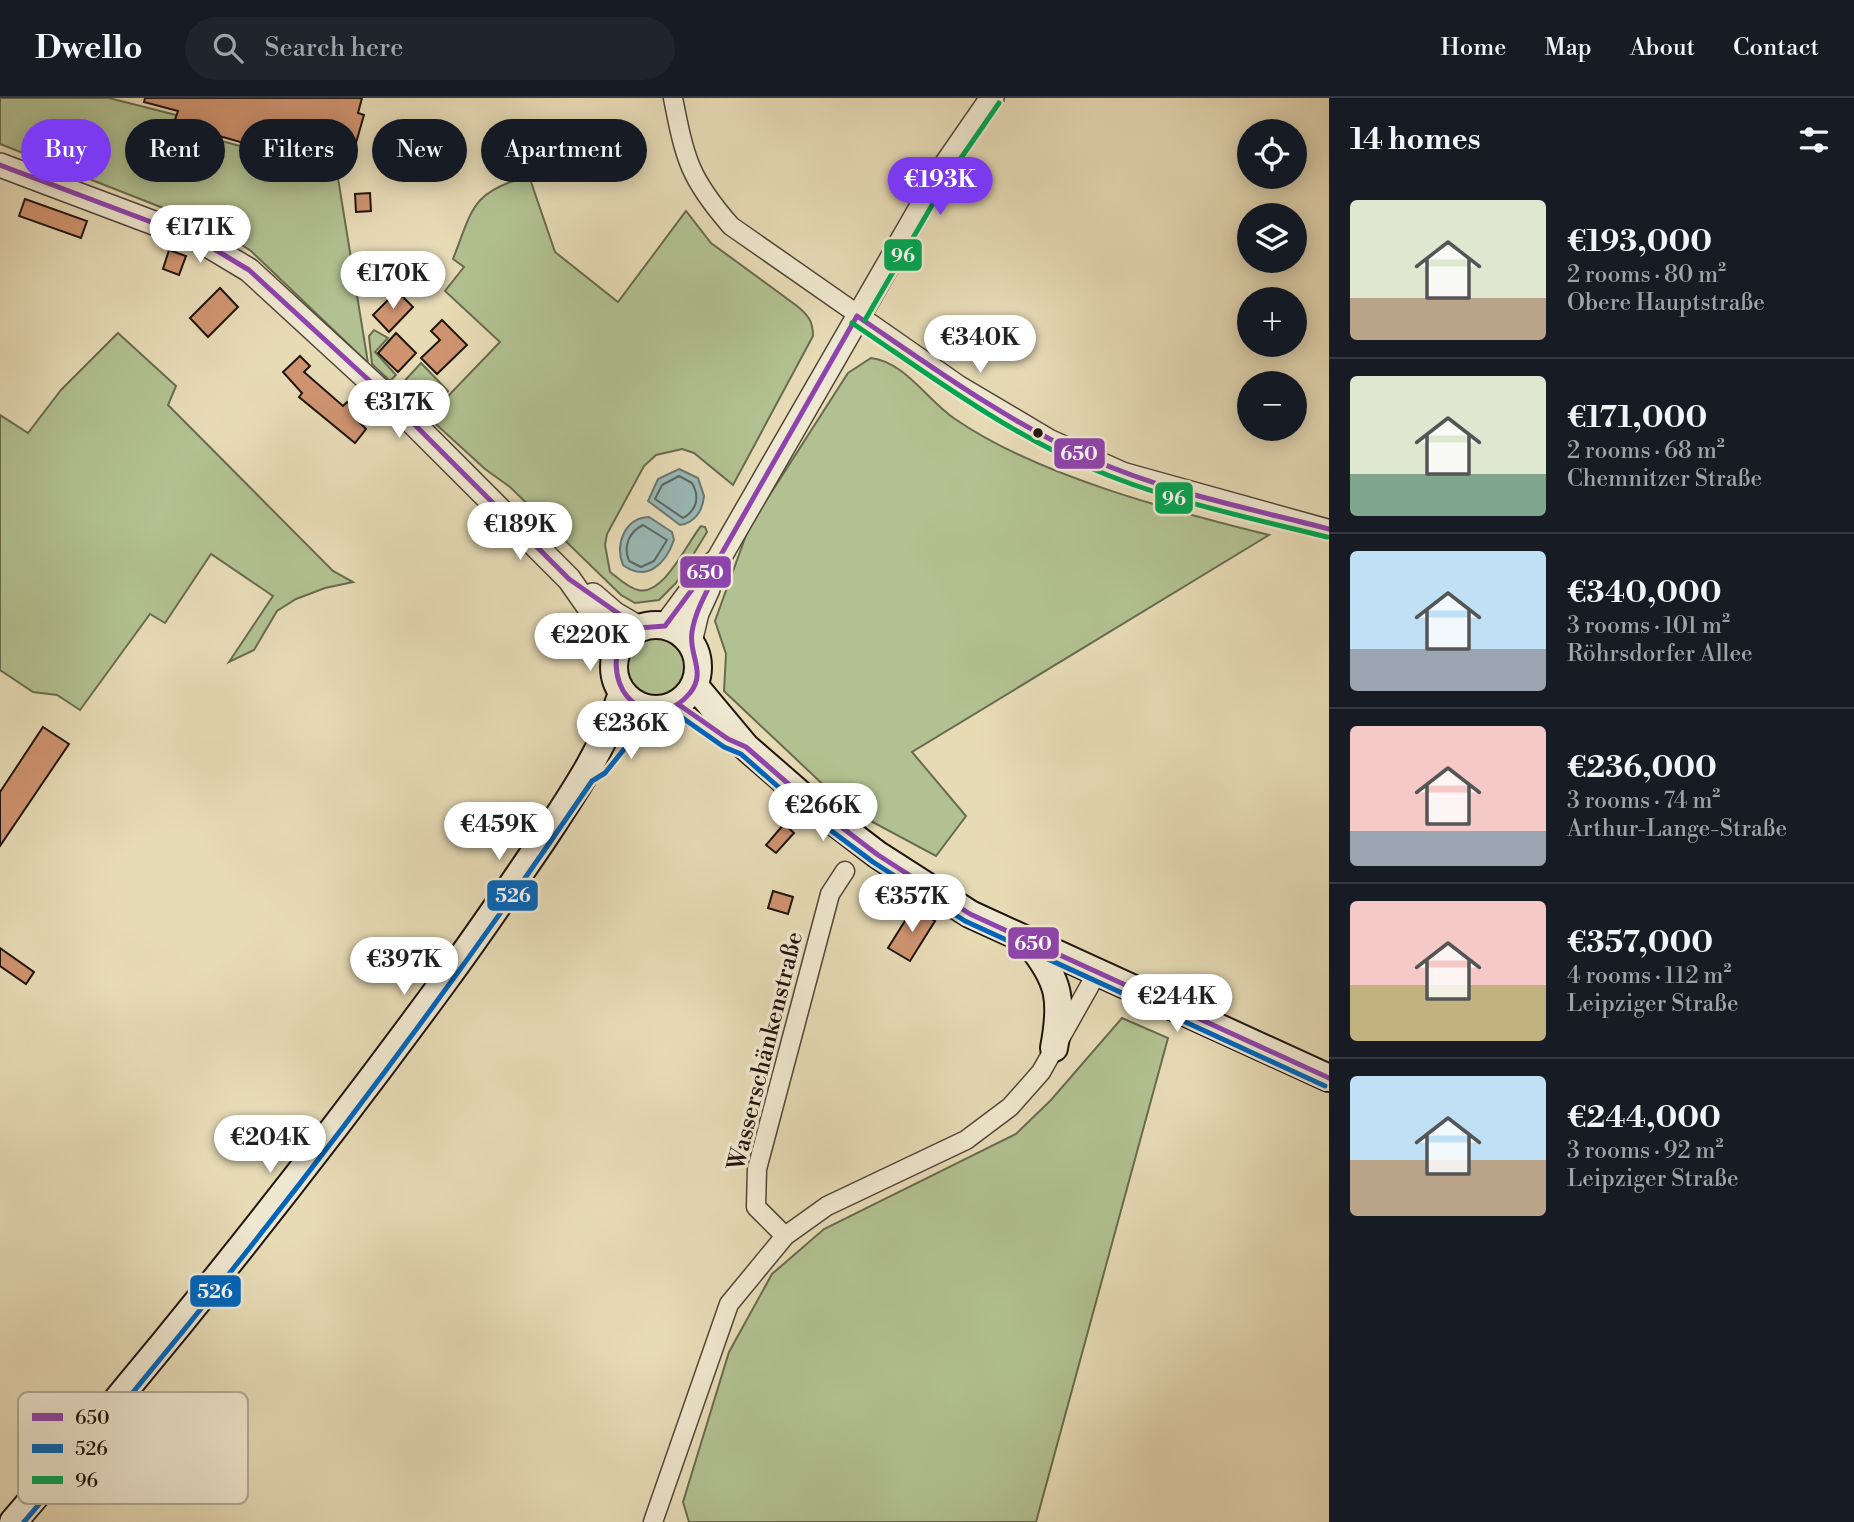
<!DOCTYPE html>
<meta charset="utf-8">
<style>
body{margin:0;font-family:"Libre Bodoni",serif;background:#20242c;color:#f1f3f6;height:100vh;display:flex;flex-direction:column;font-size:26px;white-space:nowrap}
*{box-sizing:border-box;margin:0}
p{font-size:23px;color:#9ea1a6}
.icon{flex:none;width:38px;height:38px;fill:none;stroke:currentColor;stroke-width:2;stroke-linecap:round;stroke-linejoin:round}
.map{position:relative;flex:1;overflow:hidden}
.panel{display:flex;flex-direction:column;background:#171b24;width:525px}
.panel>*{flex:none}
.top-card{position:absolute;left:21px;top:21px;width:665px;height:63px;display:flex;gap:14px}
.buttons{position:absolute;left:1237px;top:21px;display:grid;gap:14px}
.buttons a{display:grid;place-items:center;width:70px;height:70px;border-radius:50%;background:#171b24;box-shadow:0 4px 18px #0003;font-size:35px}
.price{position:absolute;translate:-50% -60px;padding:0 16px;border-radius:24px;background:#fff;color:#222;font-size:23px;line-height:46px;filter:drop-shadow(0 2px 4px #0008)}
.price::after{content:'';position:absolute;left:50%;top:42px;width:21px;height:16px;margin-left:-10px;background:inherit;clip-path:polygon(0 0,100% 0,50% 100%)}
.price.current{background:#7c3aed;color:#fff}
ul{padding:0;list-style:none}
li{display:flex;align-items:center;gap:21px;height:175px;padding:0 21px}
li+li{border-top:2px solid #363941}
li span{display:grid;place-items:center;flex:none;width:196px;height:140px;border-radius:7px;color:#555}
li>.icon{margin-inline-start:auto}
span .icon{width:84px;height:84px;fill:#fffc;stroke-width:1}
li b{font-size:30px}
h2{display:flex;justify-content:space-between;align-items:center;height:84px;padding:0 21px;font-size:30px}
.chip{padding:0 24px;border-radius:32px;background:#171b24;box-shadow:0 4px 18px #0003;font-size:24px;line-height:63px}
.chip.current{background:#7c3aed;color:#fff}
header{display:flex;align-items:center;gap:42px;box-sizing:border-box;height:98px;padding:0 35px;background:#171b24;border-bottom:2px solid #363941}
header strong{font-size:33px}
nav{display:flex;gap:38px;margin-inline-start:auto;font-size:24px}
.search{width:490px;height:63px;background:#20242c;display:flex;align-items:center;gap:18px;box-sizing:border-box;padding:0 24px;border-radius:38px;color:#9ea1a6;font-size:26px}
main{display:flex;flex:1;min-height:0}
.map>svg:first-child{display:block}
</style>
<header>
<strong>Dwello</strong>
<div class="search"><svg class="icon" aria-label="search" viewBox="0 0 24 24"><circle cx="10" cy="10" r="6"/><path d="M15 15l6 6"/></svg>Search here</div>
<nav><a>Home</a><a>Map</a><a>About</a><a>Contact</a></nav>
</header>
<main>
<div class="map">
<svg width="1329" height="1424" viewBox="0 0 1329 1424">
<rect width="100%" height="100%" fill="#e7dbb6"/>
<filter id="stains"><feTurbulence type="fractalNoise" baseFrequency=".00286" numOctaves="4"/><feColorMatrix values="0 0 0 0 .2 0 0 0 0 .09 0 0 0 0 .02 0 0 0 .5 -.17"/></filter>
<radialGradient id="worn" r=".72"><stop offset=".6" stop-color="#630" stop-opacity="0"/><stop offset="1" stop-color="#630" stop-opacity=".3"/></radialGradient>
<path fill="#b2c191" stroke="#686b50" stroke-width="2" d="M0 0H109L176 17 173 30 337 74 368 265 251 153 219 132 0 46Z
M529 78 555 154 618 204 686 113 711 145 797 208C808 217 813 223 813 238L733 387 694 355 682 351 656 357 644 368 607 436 605 447 610 474C618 480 628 490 638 492 663 499 687 445 701 428L705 429 707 434 676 485 659 502 635 505 621 497 510 389 485 371 428 319 500 244 445 193 464 169 453 161C473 110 471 94 529 78Z
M374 232 388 240 375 254 396 277 390 283 372 266 369 238Z
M118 235 176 288 168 307 333 473 353 484 325 490 296 501 277 513 254 552 229 564 273 498 211 456 165 525 150 516 80 612 57 597 33 594 0 572V317L28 335 61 292Z
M871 260C905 264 927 302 955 321 1038 378 1172 413 1269 437L912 654 966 718 936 758 850 712 724 593 726 556 715 523 749 429 848 275Z
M421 265 448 293 427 317 399 289Z
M624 569a32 32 0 1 1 64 0a32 32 0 1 1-64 0Z
M1122 920 1168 940 1036 1424H689L683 1404 729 1254 772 1176 824 1131 1016 1036 1051 1002Z"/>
<path fill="#9ab9b7" stroke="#697773" stroke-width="2" d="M679 371 698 380 704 398C703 412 695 425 680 427L648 403 658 381Z
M649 419 672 434 674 442C666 465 647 485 623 467 615 447 624 420 649 419Z"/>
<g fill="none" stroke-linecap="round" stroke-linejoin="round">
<path stroke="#5c6762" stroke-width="2" d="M679 378 692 385C700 399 697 412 683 420L655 401 662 387Z
M643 427 667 442 654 463 641 469 629 463C623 448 629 434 643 427Z"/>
</g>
<path fill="#cf9370" stroke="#1f150e" stroke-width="2" d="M145 0H362L358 15 364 17 350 66 329 64 328 69 174 25 178 13 144 4Z
M370 95 371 113 356 114 355 96Z
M25 101 87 123 81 140 19 118Z
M169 152 186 158 179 177 163 171Z
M220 190 238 209 208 239 190 220Z
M397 193 413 209 389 234 373 217Z
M442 222 467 247 437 276 421 260 440 242 431 233Z
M396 235 416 255 398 274 378 255Z
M300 258 310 268 304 274 343 308 347 304 361 314 356 321 366 331 355 345 299 299 302 295 283 274Z
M43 629 69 646 0 748V694Z
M784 726 794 735 776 755 766 747Z
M773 793 793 799 788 816 768 810Z
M913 810 935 823 910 863 888 850Z
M0 850 34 874 26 886 0 868Z"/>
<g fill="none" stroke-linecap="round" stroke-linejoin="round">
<g stroke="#514638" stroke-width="21">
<path id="minor" d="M673 0C685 61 689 80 731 128L959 287 1050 341 1124 374 1329 431
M785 1138 756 1109 757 1071 830 796 845 773
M653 1424 729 1206 785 1138 827 1108 966 1042 1010 1009 1041 974 1098 873"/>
</g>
<g stroke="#514638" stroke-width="26">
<path id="tertiary" d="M0 67 199 142 249 172 385 297 569 481 618 551
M593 497 615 516 639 530
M665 528 708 470 718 462 945 68 992 0
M690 544 697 515 708 491"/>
</g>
<g stroke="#1f150e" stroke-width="30">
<path id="secondary" d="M614 569a42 42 0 1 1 84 0a42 42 0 1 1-84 0Z
M695 588 746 649 815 709 878 757 970 816 1329 980
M1029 845C1060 883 1063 902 1054 950
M13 1424C165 1249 308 1069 445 882 479 836 510 790 542 743 573 696 605 649 622 595"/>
</g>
<use href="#minor" stroke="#efe8d0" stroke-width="18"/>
<use href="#tertiary" stroke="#efe8d0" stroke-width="23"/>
<use href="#secondary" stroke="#efe8d0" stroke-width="26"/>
<g stroke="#efe8d0" stroke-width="10">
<path id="bus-1" d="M0 67 199 142 249 172 385 297 569 481 639 530 665 528 708 470 718 462 857 218
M857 218C932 269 1006 323 1089 360 1165 394 1248 410 1329 431
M618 551C606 602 657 635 690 595 707 574 688 556 692 534 695 514 705 497 714 479
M678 606 728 641 746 649 815 709 878 757 970 816 1329 980"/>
</g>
<g stroke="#efe8d0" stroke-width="10">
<path id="bus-2" d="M24 1424C227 1187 417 941 592 683L605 675 649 620 677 616 724 649 741 656 809 716 873 764 965 823 1325 988"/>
</g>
<g stroke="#efe8d0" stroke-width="10">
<path id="bus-3" d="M865 222 952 73 999 5
M852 225C928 276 1003 332 1088 369 1164 402 1246 419 1327 439"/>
</g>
<use href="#bus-1" stroke="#8e44ad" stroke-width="5"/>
<use href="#bus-2" stroke="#0065bd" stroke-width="5"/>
<use href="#bus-3" stroke="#00a651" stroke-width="5"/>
</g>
<circle fill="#1f150e" stroke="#efe8d0" stroke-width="2.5" cx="1038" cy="335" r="6"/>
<g text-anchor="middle" stroke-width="7" stroke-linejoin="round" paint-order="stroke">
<g font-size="24" fill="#1f150e" stroke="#efe8d0">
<text transform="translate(765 953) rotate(-76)" y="8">Wasserschänkenstraße</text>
</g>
</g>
<rect x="18" y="1294" width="230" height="112" rx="10" fill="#efe8d0" stroke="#b1a996" stroke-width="2"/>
<rect x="32" y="1315" width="31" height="8" fill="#8e44ad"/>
<rect x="32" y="1346" width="31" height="9" fill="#0065bd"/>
<rect x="32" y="1378" width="31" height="8" fill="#00a651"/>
<g font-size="19" fill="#1f150e">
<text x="75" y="1326">650</text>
<text x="75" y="1357">526</text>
<text x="75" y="1389">96</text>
</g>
<g stroke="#efe8d0" stroke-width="2.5">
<rect x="883" y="140" width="40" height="34" rx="7" fill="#00a651"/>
<rect x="1053" y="339" width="53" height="33" rx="7" fill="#8e44ad"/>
<rect x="1154" y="383" width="40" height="34" rx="7" fill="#00a651"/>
<rect x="679" y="457" width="53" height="34" rx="7" fill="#8e44ad"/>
<rect x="486" y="781" width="53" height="33" rx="7" fill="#0065bd"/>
<rect x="1007" y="828" width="53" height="34" rx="7" fill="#8e44ad"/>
<rect x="189" y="1176" width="53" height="34" rx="7" fill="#0065bd"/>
</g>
<g font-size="19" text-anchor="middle" font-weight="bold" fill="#fff">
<text x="903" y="164">96</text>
<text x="1079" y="362">650</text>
<text x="1174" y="407">96</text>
<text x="705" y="481">650</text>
<text x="513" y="804">526</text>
<text x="1033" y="852">650</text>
<text x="215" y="1200">526</text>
</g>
<rect width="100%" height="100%" filter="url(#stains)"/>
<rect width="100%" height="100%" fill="url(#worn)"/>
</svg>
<div class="buttons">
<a><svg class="icon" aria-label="locate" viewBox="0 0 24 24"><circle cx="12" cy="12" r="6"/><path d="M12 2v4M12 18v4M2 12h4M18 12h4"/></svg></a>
<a><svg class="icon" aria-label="layers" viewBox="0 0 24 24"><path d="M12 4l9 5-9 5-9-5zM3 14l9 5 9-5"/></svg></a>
<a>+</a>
<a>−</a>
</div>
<b class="price current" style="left:940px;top:119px">€193K</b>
<b class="price" style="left:200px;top:167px">€171K</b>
<b class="price" style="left:393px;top:213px">€170K</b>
<b class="price" style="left:980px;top:277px">€340K</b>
<b class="price" style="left:399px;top:342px">€317K</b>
<b class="price" style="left:520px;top:464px">€189K</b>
<b class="price" style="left:590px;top:575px">€220K</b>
<b class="price" style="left:631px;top:663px">€236K</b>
<b class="price" style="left:823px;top:745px">€266K</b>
<b class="price" style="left:499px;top:764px">€459K</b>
<b class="price" style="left:912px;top:836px">€357K</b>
<b class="price" style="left:404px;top:899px">€397K</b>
<b class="price" style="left:1177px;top:936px">€244K</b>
<b class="price" style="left:270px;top:1077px">€204K</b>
<div class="top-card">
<a class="chip current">Buy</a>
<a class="chip">Rent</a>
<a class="chip">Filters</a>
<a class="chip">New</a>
<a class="chip">Apartment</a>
</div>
</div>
<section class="panel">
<h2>14 homes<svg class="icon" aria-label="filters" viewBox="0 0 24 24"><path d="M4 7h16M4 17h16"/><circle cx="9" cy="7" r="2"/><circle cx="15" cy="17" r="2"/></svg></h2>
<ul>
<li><span style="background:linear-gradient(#dfe7d0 70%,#b9a48a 0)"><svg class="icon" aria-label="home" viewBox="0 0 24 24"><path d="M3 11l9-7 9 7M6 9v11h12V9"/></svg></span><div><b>€193,000</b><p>2 rooms · 80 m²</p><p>Obere Hauptstraße</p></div></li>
<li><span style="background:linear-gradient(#dfe7d0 70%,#7fa58c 0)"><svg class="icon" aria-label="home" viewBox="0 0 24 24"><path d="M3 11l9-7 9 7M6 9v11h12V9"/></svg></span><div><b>€171,000</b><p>2 rooms · 68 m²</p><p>Chemnitzer Straße</p></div></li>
<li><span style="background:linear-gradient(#bfe0f5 70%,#9aa5b1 0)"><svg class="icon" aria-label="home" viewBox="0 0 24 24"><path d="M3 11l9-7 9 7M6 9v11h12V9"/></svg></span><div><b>€340,000</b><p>3 rooms · 101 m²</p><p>Röhrsdorfer Allee</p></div></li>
<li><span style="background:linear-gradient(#f6c9c9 75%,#9aa5b1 0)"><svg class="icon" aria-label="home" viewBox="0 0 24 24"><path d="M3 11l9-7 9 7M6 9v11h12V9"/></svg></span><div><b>€236,000</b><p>3 rooms · 74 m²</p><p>Arthur-Lange-Straße</p></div></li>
<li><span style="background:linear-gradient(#f6c9c9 60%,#c2b280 0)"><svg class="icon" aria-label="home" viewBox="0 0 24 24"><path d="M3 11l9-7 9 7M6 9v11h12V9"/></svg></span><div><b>€357,000</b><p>4 rooms · 112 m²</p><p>Leipziger Straße</p></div></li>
<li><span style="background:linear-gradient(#bfe0f5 60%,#b9a48a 0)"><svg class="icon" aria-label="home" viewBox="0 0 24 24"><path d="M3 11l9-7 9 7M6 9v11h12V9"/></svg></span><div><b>€244,000</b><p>3 rooms · 92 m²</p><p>Leipziger Straße</p></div></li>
</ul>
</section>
</main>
